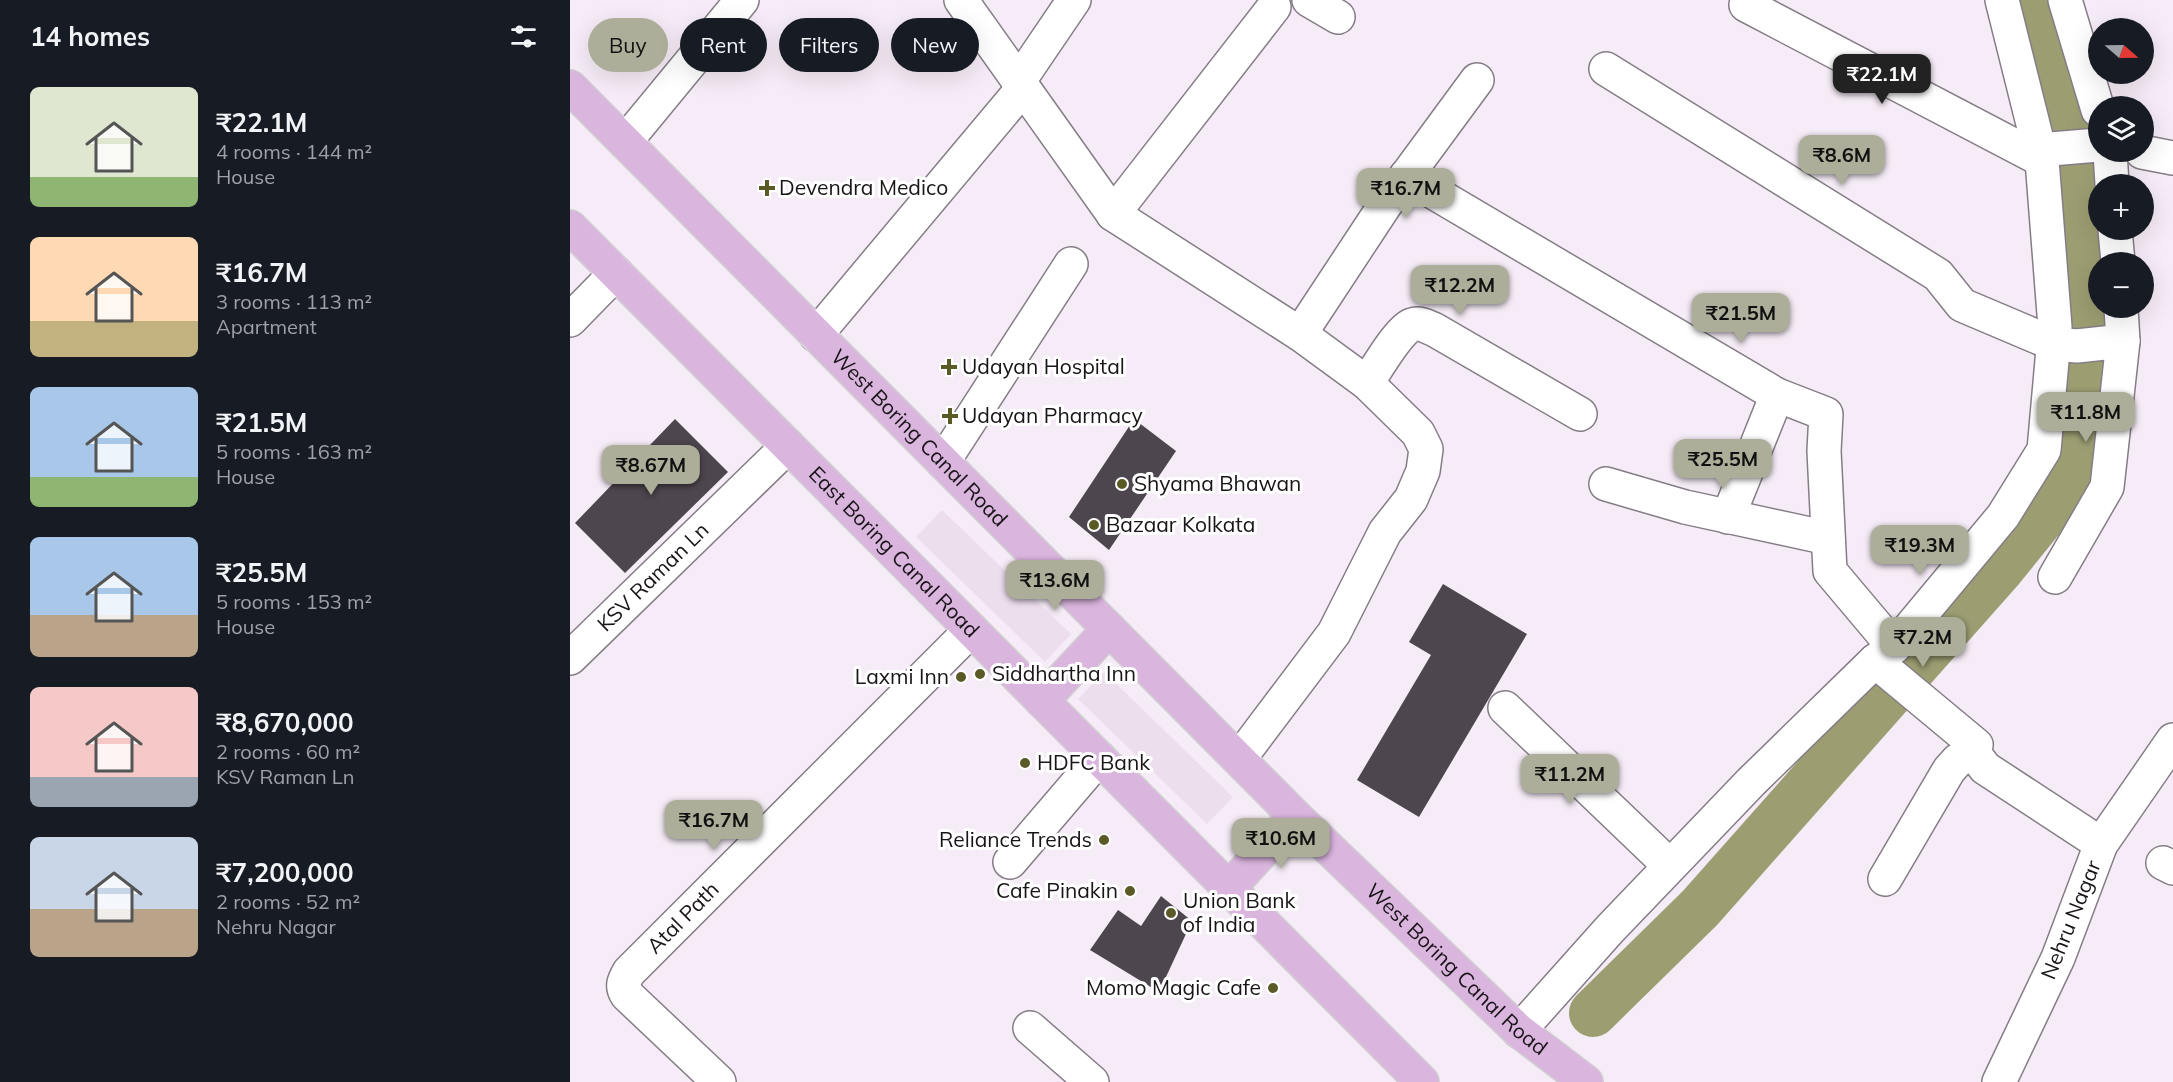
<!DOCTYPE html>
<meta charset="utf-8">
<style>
body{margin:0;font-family:Mulish,sans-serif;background:#20242c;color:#f1f3f6;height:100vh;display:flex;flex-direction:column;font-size:22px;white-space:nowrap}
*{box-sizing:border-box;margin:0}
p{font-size:20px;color:#9ea1a6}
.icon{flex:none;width:33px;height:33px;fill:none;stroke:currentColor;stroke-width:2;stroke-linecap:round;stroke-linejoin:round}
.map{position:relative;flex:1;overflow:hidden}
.panel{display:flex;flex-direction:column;background:#171b24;width:570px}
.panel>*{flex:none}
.guide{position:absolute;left:18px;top:18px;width:570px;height:54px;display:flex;gap:12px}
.needle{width:39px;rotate:110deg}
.fabs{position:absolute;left:1518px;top:18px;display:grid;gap:12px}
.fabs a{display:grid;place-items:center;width:66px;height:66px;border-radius:50%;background:#171b24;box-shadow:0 6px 24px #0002;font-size:30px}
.price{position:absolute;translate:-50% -51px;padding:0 14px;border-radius:12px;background:#adae99;color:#111;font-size:20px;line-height:39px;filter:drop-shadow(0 2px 3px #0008)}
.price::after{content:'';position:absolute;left:50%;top:36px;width:18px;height:14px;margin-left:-9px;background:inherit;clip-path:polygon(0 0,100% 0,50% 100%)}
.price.active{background:#222;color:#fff}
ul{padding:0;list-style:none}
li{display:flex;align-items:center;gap:18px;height:150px;padding:0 30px}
li span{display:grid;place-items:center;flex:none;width:168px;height:120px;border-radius:9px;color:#555}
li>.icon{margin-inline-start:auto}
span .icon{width:72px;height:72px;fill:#fffc;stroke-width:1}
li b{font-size:26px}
h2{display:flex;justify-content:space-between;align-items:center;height:72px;padding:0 30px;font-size:26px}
.tag{padding:0 21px;border-radius:27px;background:#171b24;box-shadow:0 6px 24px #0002;font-size:21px;line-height:54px}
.tag.active{background:#adae99;color:#111}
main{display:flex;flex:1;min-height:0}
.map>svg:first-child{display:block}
</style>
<main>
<section class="panel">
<h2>14 homes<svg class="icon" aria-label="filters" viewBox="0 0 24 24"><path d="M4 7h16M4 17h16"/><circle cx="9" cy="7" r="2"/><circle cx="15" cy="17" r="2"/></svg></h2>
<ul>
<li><span style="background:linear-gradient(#dfe7d0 75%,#8fb573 0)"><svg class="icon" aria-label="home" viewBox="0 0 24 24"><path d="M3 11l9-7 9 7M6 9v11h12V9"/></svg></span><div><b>₹22.1M</b><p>4 rooms · 144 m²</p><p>House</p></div></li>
<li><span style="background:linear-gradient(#ffd9b3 70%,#c2b280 0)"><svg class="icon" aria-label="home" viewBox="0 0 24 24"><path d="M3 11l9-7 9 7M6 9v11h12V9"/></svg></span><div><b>₹16.7M</b><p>3 rooms · 113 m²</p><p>Apartment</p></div></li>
<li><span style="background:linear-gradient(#a9c7e8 75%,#8fb573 0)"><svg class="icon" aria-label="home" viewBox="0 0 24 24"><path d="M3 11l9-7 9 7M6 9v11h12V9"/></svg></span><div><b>₹21.5M</b><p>5 rooms · 163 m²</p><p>House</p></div></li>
<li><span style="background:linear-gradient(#a9c7e8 65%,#b9a48a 0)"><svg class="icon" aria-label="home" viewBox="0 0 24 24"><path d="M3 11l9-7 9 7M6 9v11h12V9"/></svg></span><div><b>₹25.5M</b><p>5 rooms · 153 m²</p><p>House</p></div></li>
<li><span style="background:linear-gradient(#f6c9c9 75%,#9aa5b1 0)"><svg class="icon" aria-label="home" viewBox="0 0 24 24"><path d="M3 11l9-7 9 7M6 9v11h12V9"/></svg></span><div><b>₹8,670,000</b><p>2 rooms · 60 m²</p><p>KSV Raman Ln</p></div></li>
<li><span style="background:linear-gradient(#c9d6e8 60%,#b9a48a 0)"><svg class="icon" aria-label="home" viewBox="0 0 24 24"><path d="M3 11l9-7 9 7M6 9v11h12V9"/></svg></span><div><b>₹7,200,000</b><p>2 rooms · 52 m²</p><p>Nehru Nagar</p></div></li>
</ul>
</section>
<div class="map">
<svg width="1603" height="1082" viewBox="0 0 1603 1082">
<rect width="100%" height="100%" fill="#f6ecf7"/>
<path fill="#eddeee" d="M372 510 501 634 475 662 346 537Z
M534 672 663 797 637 824 508 699Z"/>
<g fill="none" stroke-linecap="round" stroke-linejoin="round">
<path stroke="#9c9d71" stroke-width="48" d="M1023 1013 1130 908 1431 568 1495 489 1515 408 1514 179 1504 130 1464 0"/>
</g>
<path fill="#4e464f" d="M105 419 158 472 55 573 5 523Z
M564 419 606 451 539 550 499 517Z
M873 584 957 634 849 817 787 780 861 655 839 642Z
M591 896 622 921 589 992 520 950 548 910 571 926Z"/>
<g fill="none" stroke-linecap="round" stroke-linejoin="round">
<g stroke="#857d86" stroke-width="36">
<g id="minor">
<path d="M391 0 543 214 730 334 797 383 848 433 856 449 853 471 841 499 815 532 764 633 669 759"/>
<path d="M739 0 768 17"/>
<path d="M1495 0 1528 110"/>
<path d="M1176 5 1472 160"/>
<path d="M1036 69 1368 275 1392 305 1484 344 1507 346 1553 341"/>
<path d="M449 81 504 0"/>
<path d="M55 142 172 0"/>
<path d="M1469 150 1528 145"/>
<path d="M1540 152 1542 184"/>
<path d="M1572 152 1603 158"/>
<path d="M836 176 1207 395 1256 414 1254 451 1260 571 1324 647"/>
<path d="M543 214 704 7"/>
<path d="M1545 230 1548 262"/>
<path d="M0 320 46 273"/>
<path d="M730 334 815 205 907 80"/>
<path d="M246 335 453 88"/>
<path d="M797 383C805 371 830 328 842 325 850 322 858 327 865 330L1010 414"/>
<path d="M373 462 501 264"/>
<path d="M1036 484 1115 507 1258 538"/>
<path d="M1158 517 1207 395"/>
<path d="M1485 577 1537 487 1553 341 1551 308"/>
<path id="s1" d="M0 658 218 446"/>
<path d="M1305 661 1406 745 1404 753 1415 768 1531 844 1488 958 1429 1082"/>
<path d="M935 708 1100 866"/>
<path d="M1531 844 1603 740"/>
<path d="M440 862 529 758"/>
<path d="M1593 863 1603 868"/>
<path d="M1315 879 1379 770 1388 760 1404 753"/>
<path d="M460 1028 522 1082"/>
<path d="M949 1031 1040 929 1181 782 1305 661 1324 647 1433 516 1474 450 1485 327 1472 160 1432 0"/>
<path id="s2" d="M149 1082 57 995C51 986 54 981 59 972L401 630"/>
</g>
</g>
<g stroke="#d1d0d1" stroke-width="36">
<g id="major">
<path id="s3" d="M0 87 725 816 949 1031 1016 1082"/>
<path id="s4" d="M0 227 852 1082"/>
<path d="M472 701 539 629"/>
<path d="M659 888 725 816"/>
</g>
</g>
<use href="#minor" stroke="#fff" stroke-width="33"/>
<use href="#major" stroke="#dab5de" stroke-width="33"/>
</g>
<g fill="#5a5a27" stroke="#fff" stroke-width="2">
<path d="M194 179h6v6h6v6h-6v6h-6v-6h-6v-6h6z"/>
<path d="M376 358h6v6h6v6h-6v6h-6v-6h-6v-6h6z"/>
<path d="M377 407h6v6h6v6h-6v6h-6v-6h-6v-6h6z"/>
<circle cx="552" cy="484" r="6"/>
<circle cx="524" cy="525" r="6"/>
<circle cx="410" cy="674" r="6"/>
<circle cx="391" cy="677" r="6"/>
<circle cx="455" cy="763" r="6"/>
<circle cx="534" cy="840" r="6"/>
<circle cx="560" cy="891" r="6"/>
<circle cx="601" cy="913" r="6"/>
<circle cx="703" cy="988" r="6"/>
</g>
<g text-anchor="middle" stroke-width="6" stroke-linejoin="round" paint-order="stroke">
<g font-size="21" fill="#181418" stroke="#fff" text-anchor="start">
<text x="209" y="195">Devendra Medico</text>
<text x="392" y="374">Udayan Hospital</text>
<text x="392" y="423">Udayan Pharmacy</text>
<text x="564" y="491">Shyama Bhawan</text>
<text x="536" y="532">Bazaar Kolkata</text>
<text x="422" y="681">Siddhartha Inn</text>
<text x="379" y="684" text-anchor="end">Laxmi Inn</text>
<text x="467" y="770">HDFC Bank</text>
<text x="522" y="847" text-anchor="end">Reliance Trends</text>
<text x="548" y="898" text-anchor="end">Cafe Pinakin</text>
<text x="613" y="908">Union Bank<tspan x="613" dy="24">of India</tspan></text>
<text x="691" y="995" text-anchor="end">Momo Magic Cafe</text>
</g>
<g font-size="21" fill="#181418" stroke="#fff">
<text dy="7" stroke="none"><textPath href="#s3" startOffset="495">West Boring Canal Road</textPath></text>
<text dy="7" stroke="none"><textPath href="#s4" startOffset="459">East Boring Canal Road</textPath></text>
<text dy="7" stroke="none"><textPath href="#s1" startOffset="116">KSV Raman Ln</textPath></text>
<text dy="7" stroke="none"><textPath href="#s2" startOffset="228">Atal Path</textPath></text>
<text transform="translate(1501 920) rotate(-68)" y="7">Nehru Nagar</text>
<text dy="7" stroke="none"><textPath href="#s3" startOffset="1251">West Boring Canal Road</textPath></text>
</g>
</g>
</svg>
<div class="fabs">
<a><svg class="needle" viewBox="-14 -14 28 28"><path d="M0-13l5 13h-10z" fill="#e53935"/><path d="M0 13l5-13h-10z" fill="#9ea1a6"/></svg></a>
<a><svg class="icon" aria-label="layers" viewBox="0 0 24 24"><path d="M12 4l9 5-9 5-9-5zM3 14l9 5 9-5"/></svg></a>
<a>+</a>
<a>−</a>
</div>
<b class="price active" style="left:1312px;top:105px">₹22.1M</b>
<b class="price" style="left:1272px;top:186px">₹8.6M</b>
<b class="price" style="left:836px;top:219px">₹16.7M</b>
<b class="price" style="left:890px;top:316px">₹12.2M</b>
<b class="price" style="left:1171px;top:344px">₹21.5M</b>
<b class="price" style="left:1516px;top:443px">₹11.8M</b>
<b class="price" style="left:1153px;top:490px">₹25.5M</b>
<b class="price" style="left:81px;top:496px">₹8.67M</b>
<b class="price" style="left:1350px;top:576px">₹19.3M</b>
<b class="price" style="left:485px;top:611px">₹13.6M</b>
<b class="price" style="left:1353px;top:668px">₹7.2M</b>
<b class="price" style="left:1000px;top:805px">₹11.2M</b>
<b class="price" style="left:144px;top:851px">₹16.7M</b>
<b class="price" style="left:711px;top:869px">₹10.6M</b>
<div class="guide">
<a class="tag active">Buy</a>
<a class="tag">Rent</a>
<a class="tag">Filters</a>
<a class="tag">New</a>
</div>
</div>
</main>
